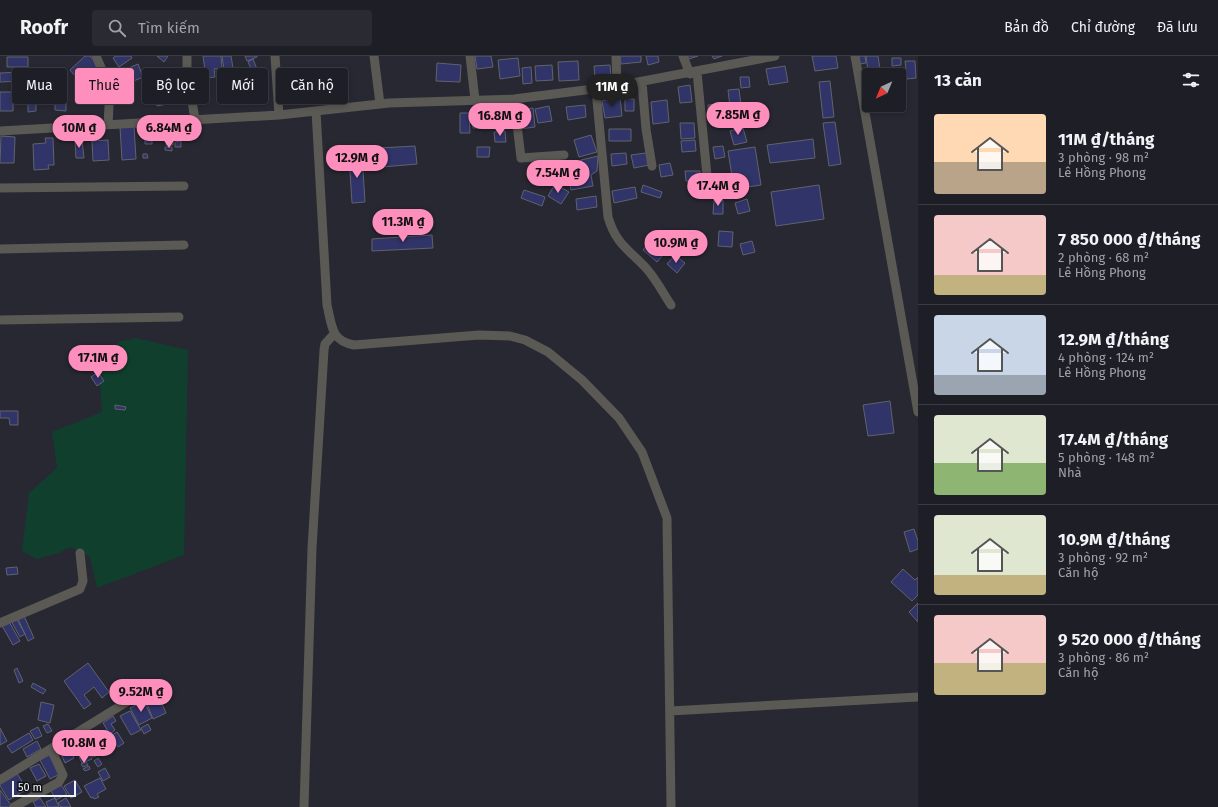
<!DOCTYPE html>
<html lang="vi">
<meta charset="utf-8">
<style>
body{margin:0;font-family:"Fira Sans",sans-serif;background:#2a2b32;color:#f1f3f6;height:100vh;display:flex;flex-direction:column;font-size:15px;white-space:nowrap}
*{box-sizing:border-box;margin:0}
p{font-size:13px;color:#a0a2a7}
.icon{flex:none;width:22px;height:22px;fill:none;stroke:currentColor;stroke-width:2;stroke-linecap:round;stroke-linejoin:round}
.map{position:relative;flex:1;overflow:hidden}
.side{display:flex;flex-direction:column;background:#1d1e26;width:300px}
.side>*{flex:none}
.guide{position:absolute;left:12px;top:12px;width:380px;height:36px;display:flex;gap:8px}
.needle{width:26px;rotate:224deg}
.fabs{position:absolute;left:862px;top:12px;display:grid;gap:8px}
.fabs a{display:grid;place-items:center;width:44px;height:44px;border-radius:4px;background:#1d1e26;box-shadow:0 2px 6px #0003,0 0 0 1px #3b3c43;font-size:20px}
.scale{position:absolute;left:12px;bottom:10px;width:64px;box-sizing:border-box;padding-left:4px;border:2px solid #f2f4fa;border-top:0;font-size:11px;line-height:14px;white-space:nowrap;color:#f2f4fa;-webkit-text-stroke:3px #111216;paint-order:stroke}
.price{position:absolute;translate:-50% -34px;padding:0 9px;border-radius:14px;background:#fe8ebb;color:#111;font-size:13px;line-height:26px;filter:drop-shadow(0 1px 2px #0008)}
.price::after{content:'';position:absolute;left:50%;top:24px;width:12px;height:9px;margin-left:-6px;background:inherit;clip-path:polygon(0 0,100% 0,50% 100%)}
.price.active{background:#222;color:#fff}
ul{padding:0;list-style:none}
li{display:flex;align-items:center;gap:12px;height:100px;padding:0 16px}
li+li{border-top:1px solid #3b3c43}
li span{display:grid;place-items:center;flex:none;width:112px;height:80px;border-radius:4px;color:#555}
li>.icon{margin-inline-start:auto}
span .icon{width:48px;height:48px;fill:#fffc;stroke-width:1}
li b{font-size:17px}
h2{display:flex;justify-content:space-between;align-items:center;height:48px;padding:0 16px;font-size:17px}
.pill{padding:0 14px;border-radius:4px;background:#1d1e26;box-shadow:0 2px 6px #0003,0 0 0 1px #3b3c43;font-size:14px;line-height:36px}
.pill.active{background:#fe8ebb;color:#111}
header{display:flex;align-items:center;gap:24px;box-sizing:border-box;height:56px;padding:0 20px;background:#1d1e26;border-bottom:1px solid #3b3c43}
header strong{font-size:19px}
nav{display:flex;gap:22px;margin-inline-start:auto;font-size:14px}
.search{width:280px;height:36px;background:#2a2b32;display:flex;align-items:center;gap:10px;box-sizing:border-box;padding:0 14px;border-radius:4px;color:#a0a2a7;font-size:15px}
main{display:flex;flex:1;min-height:0}
.map>svg:first-child{display:block}
</style>
<header>
<strong>Roofr</strong>
<div class="search"><svg class="icon" aria-label="search" viewBox="0 0 24 24"><circle cx="10" cy="10" r="6"/><path d="M15 15l6 6"/></svg>Tìm kiếm</div>
<nav><a>Bản đồ</a><a>Chỉ đường</a><a>Đã lưu</a></nav>
</header>
<main>
<div class="map">
<svg width="918" height="751" viewBox="0 0 918 751">
<rect width="100%" height="100%" fill="#272832"/>
<path fill="#113f2e" d="M136 282 188 294 184 499 97 532 90 501 70 491 59 497 37 503 22 495 29 437 57 412 52 376 102 356 99 314 118 286Z"/>
<path fill="#313468" stroke="#60626d" d="M85 0H90L99 10 80 26 70 14Z
M116 0H131L132 2 119 11 113 2Z
M157 0H168L164 6Z
M203 0H221L222 12 214 13 215 21 206 22Z
M222 0H231L233 12 224 13Z
M245 0H257V1L247 5Z
M475 0H491L493 11 477 13Z
M620 0H641V6L621 8Z
M646 0H658L659 6 648 9Z
M687 0H698L689 3Z
M712 0H722L714 3Z
M812 0H836L838 12 815 15Z
M859 0H865L866 7 860 8Z
M866 0H878L880 13 868 15Z
M7 1H28V11H7Z
M518 2 520 20 500 23 498 4Z
M892 2H901V9L892 10Z
M253 3 257 13 252 15 248 6Z
M578 5 579 24 559 25 558 6Z
M905 5H915L916 22 907 23Z
M437 7 461 9 460 26 436 25Z
M138 8 143 21 129 27 124 14Z
M552 9 553 24 536 25 535 10Z
M610 9 611 22 595 23 594 10Z
M785 10 788 26 769 29 766 13Z
M531 11 532 27 523 28 522 12Z
M201 12 203 24 191 26 189 14Z
M242 13 243 19 236 20 234 15Z
M223 14V19L217 20 216 15Z
M22 16 23 25 0 26V17Z
M226 16H232L234 31 227 32Z
M250 21 251 30 237 32 236 23Z
M740 21H749L750 31 741 32Z
M830 25 834 61 823 62 819 26Z
M205 27V30L197 31V28Z
M104 28 106 43 94 45 92 29Z
M690 29 692 46 680 47 678 31Z
M205 31 207 41 199 43 197 33Z
M55 33H66V55L55 54Z
M739 33 743 67 732 68 728 34Z
M164 34 167 48 157 50 154 35Z
M0 36H13V55H0Z
M620 41 622 60 605 62 602 45Z
M28 42H36V55L28 56Z
M625 43H634V55H625Z
M667 44 669 66 653 68 651 46Z
M722 48 723 63 709 64 708 49Z
M585 49 586 61 568 64 566 51Z
M549 50 552 65 538 67 535 53Z
M533 52 535 71 520 73 518 54Z
M510 53 511 71 473 72V54Z
M460 57H469L470 77H460Z
M835 66 841 108 829 110 823 67Z
M680 67H694L695 82 681 83Z
M173 68 174 73 168 74 167 69Z
M179 69V76L174 77V70Z
M134 70 136 103 122 104 120 71Z
M743 72 747 86 734 89 730 75Z
M609 73H631V85H609Z
M145 74H152V88H145Z
M160 75V84H154L153 76Z
M166 75H172V85L165 84Z
M505 75 506 86H495L494 76Z
M591 79 597 96 579 101 574 84Z
M1 80 15 81 14 107H0Z
M45 82H53L54 109H48L49 113 34 114 33 88 46 87Z
M813 83 815 102 770 107 767 89Z
M82 84 84 102H76L75 85Z
M108 84 109 104 93 105 92 85Z
M695 84 696 95 682 96 681 85Z
M181 85V91H175V86Z
M166 86H173V89H166Z
M415 90 417 108 382 111 380 92Z
M723 90 725 101 715 103 713 91Z
M165 91H172V95L165 94Z
M477 91H490L489 101H477Z
M755 91 761 129 734 133 728 95Z
M626 97 627 108 612 110 611 98Z
M646 97 649 109 634 112 631 99Z
M143 98H147L148 102H143Z
M362 99 365 146 352 147 349 100Z
M598 100 597 115 591 119 593 130 571 134 567 115 582 112 581 104Z
M551 109a6 6 0 1 1 12 0a6 6 0 1 1-12 0Z
M670 107 673 119 661 121 659 109Z
M685 115H700V125H686Z
M718 118 731 125 724 140 710 132Z
M555 128 569 136 561 148 548 140Z
M643 129 662 136 660 142 641 136Z
M819 129 824 163 776 170 771 136Z
M635 131 637 142 614 147 612 135Z
M524 134 545 141 542 150 521 142Z
M596 140 597 151 577 154 576 143Z
M747 143 750 155 738 158 735 147Z
M714 144H723V158H713Z
M719 175 733 176 732 191 718 190Z
M432 179 433 192 372 195V183Z
M654 180 669 192 657 206 643 194Z
M752 185 755 196 743 199 740 188Z
M675 199 685 207 677 217 667 208Z
M98 291H108V302H98Z
M99 306H107V314H99Z
M98 316 104 325 97 330 91 321Z
M890 345 894 377 868 380 863 349Z
M115 349 126 351 125 354 115 353Z
M0 355H18V369H10L9 362H0Z
M914 473 918 485V493L910 496 904 476Z
M17 511 18 518 7 519 6 512Z
M903 513 915 524 918 521V539L912 545 891 526Z
M918 547V566L909 556Z
M15 560 25 578 20 581 10 563Z
M24 560 34 582 28 585 18 563Z
M8 564 20 585 13 589 1 568Z
M88 607 109 636 102 642 94 631 84 639 91 648 84 653 64 625Z
M17 612 23 625 19 627 14 614Z
M33 627 46 634 43 638 31 631Z
M160 643 166 657 153 663 147 648Z
M144 645 152 662 139 669 130 652Z
M41 646 54 649 50 667 38 664Z
M130 655 141 674 131 679 120 660Z
M113 660 116 665 111 668 115 674 110 678 103 667Z
M48 668 52 675 47 677 43 670Z
M148 668 151 674 144 678 141 672Z
M38 671 42 680 35 683 30 675Z
M0 672 7 685 0 689Z
M106 674 110 680 100 686 96 680Z
M117 676 124 687 118 691 111 680Z
M29 677 33 684 12 697 7 690Z
M96 682 100 690 93 693 89 686Z
M109 682 113 688 104 693 100 687Z
M37 685 41 693 27 701 23 693Z
M84 687 88 696 79 700 75 692Z
M89 687 96 700 93 701 86 689Z
M100 691 103 696 97 699 95 695Z
M71 696 74 702 65 707 62 700Z
M89 697 92 703 82 707 79 701Z
M51 698 60 718 50 723 40 704Z
M98 702 102 708 98 711 94 705Z
M86 706 88 709 83 711 81 708Z
M39 708 46 720 37 725 30 712Z
M89 710 90 713 85 715 83 713Z
M105 712 110 721 103 725 98 716Z
M16 716 27 733 9 744 0 730V726Z
M100 722 106 733 97 738 99 741 94 743 93 741 91 742 84 730Z
M75 724 82 736 71 742 64 730Z
M60 727 67 738 56 744 50 733Z
M0 734 11 749 9 751H0Z
M40 742 46 751H36L33 746Z
M55 742 59 751H48L46 746Z
M66 742 71 751H61L58 747Z"/>
<g fill="none" stroke-linecap="round" stroke-linejoin="round">
<path stroke="#5a5954" stroke-width="9" d="M96 0 110 32 108 69
M187 0V13L195 64
M275 0 279 59
M374 0 380 48
M470 0 475 44
M616 0 617 30
M683 0 690 18
M855 0 918 356
M697 16 708 130
M642 26 646 73 652 110
M596 34 608 161C616 188 628 193 646 212 656 223 663 237 671 249
M514 43 521 102 564 99
M316 55 327 249C332 270 331 285 354 289L479 279 510 280 525 284 548 296 582 324 619 362 642 396 667 462 671 751
M0 75 279 59 389 47 514 43 617 30 775 0
M0 132 184 130
M0 193 184 189
M0 264 179 261
M0 567 80 533 83 525 80 497
M670 655 918 641
M0 724 151 631
M14 751 59 726 63 719 51 693
M304 751 312 492 324 294 325 288 334 278"/>
</g>
</svg>
<div class="fabs">
<a><svg class="needle" viewBox="-14 -14 28 28"><path d="M0-13l5 13h-10z" fill="#e53935"/><path d="M0 13l5-13h-10z" fill="#a0a2a7"/></svg></a>
</div>
<div class="scale">50 m</div>
<b class="price active" style="left:612px;top:52px">11M ₫</b>
<b class="price" style="left:738px;top:80px">7.85M ₫</b>
<b class="price" style="left:500px;top:81px">16.8M ₫</b>
<b class="price" style="left:79px;top:93px">10M ₫</b>
<b class="price" style="left:169px;top:93px">6.84M ₫</b>
<b class="price" style="left:357px;top:123px">12.9M ₫</b>
<b class="price" style="left:558px;top:138px">7.54M ₫</b>
<b class="price" style="left:718px;top:151px">17.4M ₫</b>
<b class="price" style="left:403px;top:187px">11.3M ₫</b>
<b class="price" style="left:676px;top:208px">10.9M ₫</b>
<b class="price" style="left:98px;top:323px">17.1M ₫</b>
<b class="price" style="left:141px;top:657px">9.52M ₫</b>
<b class="price" style="left:84px;top:708px">10.8M ₫</b>
<div class="guide">
<a class="pill">Mua</a>
<a class="pill active">Thuê</a>
<a class="pill">Bộ lọc</a>
<a class="pill">Mới</a>
<a class="pill">Căn hộ</a>
</div>
</div>
<section class="side">
<h2>13 căn<svg class="icon" aria-label="filters" viewBox="0 0 24 24"><path d="M4 7h16M4 17h16"/><circle cx="9" cy="7" r="2"/><circle cx="15" cy="17" r="2"/></svg></h2>
<ul>
<li><span style="background:linear-gradient(#ffd9b3 60%,#b9a48a 0)"><svg class="icon" aria-label="home" viewBox="0 0 24 24"><path d="M3 11l9-7 9 7M6 9v11h12V9"/></svg></span><div><b>11M ₫/tháng</b><p>3 phòng · 98 m²</p><p>Lê Hồng Phong</p></div></li>
<li><span style="background:linear-gradient(#f6c9c9 75%,#c2b280 0)"><svg class="icon" aria-label="home" viewBox="0 0 24 24"><path d="M3 11l9-7 9 7M6 9v11h12V9"/></svg></span><div><b>7 850 000 ₫/tháng</b><p>2 phòng · 68 m²</p><p>Lê Hồng Phong</p></div></li>
<li><span style="background:linear-gradient(#c9d6e8 75%,#9aa5b1 0)"><svg class="icon" aria-label="home" viewBox="0 0 24 24"><path d="M3 11l9-7 9 7M6 9v11h12V9"/></svg></span><div><b>12.9M ₫/tháng</b><p>4 phòng · 124 m²</p><p>Lê Hồng Phong</p></div></li>
<li><span style="background:linear-gradient(#dfe7d0 60%,#8fb573 0)"><svg class="icon" aria-label="home" viewBox="0 0 24 24"><path d="M3 11l9-7 9 7M6 9v11h12V9"/></svg></span><div><b>17.4M ₫/tháng</b><p>5 phòng · 148 m²</p><p>Nhà</p></div></li>
<li><span style="background:linear-gradient(#dfe7d0 75%,#c2b280 0)"><svg class="icon" aria-label="home" viewBox="0 0 24 24"><path d="M3 11l9-7 9 7M6 9v11h12V9"/></svg></span><div><b>10.9M ₫/tháng</b><p>3 phòng · 92 m²</p><p>Căn hộ</p></div></li>
<li><span style="background:linear-gradient(#f6c9c9 60%,#c2b280 0)"><svg class="icon" aria-label="home" viewBox="0 0 24 24"><path d="M3 11l9-7 9 7M6 9v11h12V9"/></svg></span><div><b>9 520 000 ₫/tháng</b><p>3 phòng · 86 m²</p><p>Căn hộ</p></div></li>
</ul>
</section>
</main>
